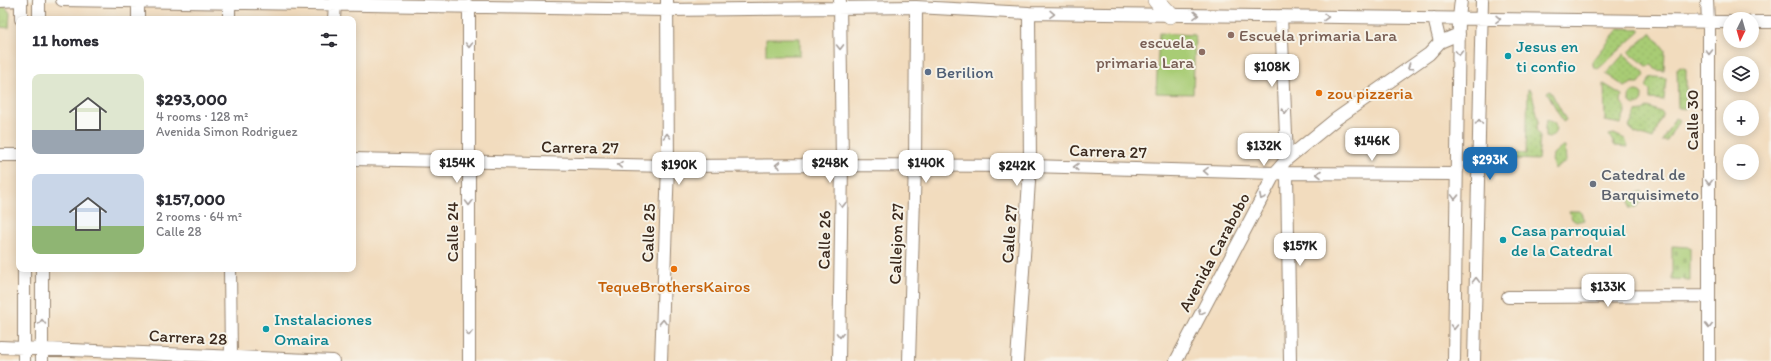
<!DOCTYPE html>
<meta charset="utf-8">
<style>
body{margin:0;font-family:Itim,sans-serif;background:#f2f2f3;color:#2b2b33;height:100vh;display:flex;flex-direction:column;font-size:15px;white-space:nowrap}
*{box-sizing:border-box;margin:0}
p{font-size:13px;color:#7c7c81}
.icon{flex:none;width:22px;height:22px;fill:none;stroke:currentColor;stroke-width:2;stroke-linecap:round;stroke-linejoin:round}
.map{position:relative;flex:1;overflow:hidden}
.details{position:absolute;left:16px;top:16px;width:340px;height:256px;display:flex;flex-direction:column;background:#fff;border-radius:8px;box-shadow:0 2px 10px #0003}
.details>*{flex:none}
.needle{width:26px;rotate:185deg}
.fabs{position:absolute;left:1723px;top:12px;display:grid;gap:8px}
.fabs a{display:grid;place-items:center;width:36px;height:36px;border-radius:50%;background:#fff;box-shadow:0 2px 10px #0003;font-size:20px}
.price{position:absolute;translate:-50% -34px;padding:0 9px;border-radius:8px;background:#fff;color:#222;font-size:13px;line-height:26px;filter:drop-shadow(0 1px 2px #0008)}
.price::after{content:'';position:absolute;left:50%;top:24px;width:12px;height:9px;margin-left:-6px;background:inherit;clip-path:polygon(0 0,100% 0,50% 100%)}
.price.active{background:#1f6fb2;color:#fff}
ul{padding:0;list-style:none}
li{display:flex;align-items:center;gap:12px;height:100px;padding:0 16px}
li span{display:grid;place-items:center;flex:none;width:112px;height:80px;border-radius:8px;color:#555}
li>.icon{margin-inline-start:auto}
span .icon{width:48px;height:48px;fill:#fffc;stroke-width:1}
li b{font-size:17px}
h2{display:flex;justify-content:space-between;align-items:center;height:48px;padding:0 16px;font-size:17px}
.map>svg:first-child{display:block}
</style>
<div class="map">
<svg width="1771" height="361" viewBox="0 0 1771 361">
<defs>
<pattern id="grass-dots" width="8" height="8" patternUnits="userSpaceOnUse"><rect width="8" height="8" fill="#a8cc75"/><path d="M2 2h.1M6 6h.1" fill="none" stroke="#92af65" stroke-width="1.8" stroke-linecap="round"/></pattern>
<pattern id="cemetery-stones" width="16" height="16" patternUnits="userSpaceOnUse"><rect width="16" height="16" fill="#a8cc75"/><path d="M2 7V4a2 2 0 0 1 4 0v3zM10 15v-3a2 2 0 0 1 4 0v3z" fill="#92af65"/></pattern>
<pattern id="park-crowns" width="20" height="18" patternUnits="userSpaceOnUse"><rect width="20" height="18" fill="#a8cc75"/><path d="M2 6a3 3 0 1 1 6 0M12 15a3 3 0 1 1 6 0" fill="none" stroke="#92af65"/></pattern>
</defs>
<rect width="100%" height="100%" fill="#f7f3e8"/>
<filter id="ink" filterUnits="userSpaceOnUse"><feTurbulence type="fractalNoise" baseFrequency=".025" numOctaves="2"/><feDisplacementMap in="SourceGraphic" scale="8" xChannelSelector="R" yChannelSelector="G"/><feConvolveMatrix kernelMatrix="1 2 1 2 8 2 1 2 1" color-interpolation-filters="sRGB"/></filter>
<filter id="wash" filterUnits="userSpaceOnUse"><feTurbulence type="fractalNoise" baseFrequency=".012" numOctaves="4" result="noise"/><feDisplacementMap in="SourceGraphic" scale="16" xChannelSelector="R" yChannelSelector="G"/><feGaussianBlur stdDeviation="0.9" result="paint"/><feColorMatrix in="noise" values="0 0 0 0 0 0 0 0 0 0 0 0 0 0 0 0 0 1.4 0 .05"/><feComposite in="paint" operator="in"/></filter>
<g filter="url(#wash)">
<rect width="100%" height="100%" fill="#f2dcbe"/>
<path fill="url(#grass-dots)" stroke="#727b4a" d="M1619 28 1640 29V32L1598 69 1593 66V61Z
M1651 32 1665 50 1664 71 1656 70 1652 65 1647 66 1629 52Z
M1624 54 1644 72 1645 75 1639 83H1632L1625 87 1606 74Z
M1681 67 1686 69V109L1678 108 1677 69Z
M1654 77 1666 78 1664 100 1650 99V91L1646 87 1650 78Z
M1604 84 1622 95 1621 102 1626 109 1621 124 1605 121Z
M1528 89 1531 90 1539 121 1536 129 1540 137 1538 160 1513 159 1514 153 1526 154Z
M1550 90 1566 120 1563 122 1547 92Z
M1648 107 1663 113 1653 139 1635 133 1629 127 1636 112 1643 111Z
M1675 118 1679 120 1667 141H1662Z
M1547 120 1554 123C1558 129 1555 135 1549 138L1545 137V126Z
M1614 134 1625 139 1628 147 1615 146 1609 135Z
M1561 147H1565L1566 162 1554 169 1552 162 1553 154Z
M1642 191C1645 200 1640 207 1630 209L1629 197Z
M1569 211H1580L1584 220 1576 222 1572 219Z"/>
<path fill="url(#cemetery-stones)" stroke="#727b4a" d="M1672 246 1690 247V280L1672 279Z"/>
<path fill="url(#park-crowns)" stroke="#727b4a" d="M5 6 10 13 9 28 0 27V7Z
M1629 98a7 7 0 1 1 14 0a7 7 0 1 1-14 0Z"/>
<path fill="#a8cc75" stroke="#727b4a" d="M1159 33 1195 35 1193 94 1156 93Z
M766 38H800V55H766Z"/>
</g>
<g filter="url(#ink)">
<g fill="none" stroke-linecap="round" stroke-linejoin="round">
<g stroke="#96836e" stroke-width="14">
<path id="street" d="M21 0V19
M39 0V19
M62 0 667 10 916 7 1029 13 1730 22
M1707 0 1708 22 1709 23V361
M0 1 19 0
M138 1V19
M469 6V361
M1281 16 1287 159
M1434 18 1440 42
M229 19V2
M334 19 335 4
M1752 22H1771
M0 155H19
M353 159 668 166 842 165 1030 166 1275 173 1456 174
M1287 174 1290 361
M42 269V361
M230 269 231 356
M1508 297 1709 296
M0 347 333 361
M24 361V269
M661 361 668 166 667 0
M839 361 842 165 840 1
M909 361 915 165 916 7
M1017 361 1030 166 1029 13
M1176 361 1275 173 1287 159 1336 119 1429 54 1440 42 1459 34
M1454 361 1459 18 1461 0
M1474 361 1482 0"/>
</g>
<g stroke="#96836e" stroke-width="18">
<path id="secondary" d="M1156 0 1170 15
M229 2 230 0"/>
</g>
<use href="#street" stroke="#fff" stroke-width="12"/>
<use href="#secondary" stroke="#fff" stroke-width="17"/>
</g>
<defs><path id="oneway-chevron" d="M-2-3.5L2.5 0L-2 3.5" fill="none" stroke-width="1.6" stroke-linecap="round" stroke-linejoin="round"/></defs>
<g stroke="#a79f9a">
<use href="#oneway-chevron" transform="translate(1052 14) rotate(1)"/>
<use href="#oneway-chevron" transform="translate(1196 15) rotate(1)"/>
<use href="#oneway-chevron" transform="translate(1326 17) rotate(1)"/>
<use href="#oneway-chevron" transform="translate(1498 19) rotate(1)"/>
<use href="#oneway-chevron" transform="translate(469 45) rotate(90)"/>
<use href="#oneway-chevron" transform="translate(840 47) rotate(89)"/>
<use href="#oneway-chevron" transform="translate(1709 52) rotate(90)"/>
<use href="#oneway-chevron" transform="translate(1459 53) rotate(91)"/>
<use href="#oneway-chevron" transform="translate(1410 67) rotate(145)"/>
<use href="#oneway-chevron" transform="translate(1285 111) rotate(88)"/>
<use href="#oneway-chevron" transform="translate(1479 122) rotate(-89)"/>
<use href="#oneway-chevron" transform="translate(667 136) rotate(-90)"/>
<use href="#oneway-chevron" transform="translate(620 165) rotate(-179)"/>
<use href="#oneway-chevron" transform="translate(778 165) rotate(180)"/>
<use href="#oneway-chevron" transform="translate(1076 167) rotate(-178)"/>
<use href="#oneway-chevron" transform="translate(1206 171) rotate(-178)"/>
<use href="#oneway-chevron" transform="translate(1319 174) rotate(-180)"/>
<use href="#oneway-chevron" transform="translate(1709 182) rotate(90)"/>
<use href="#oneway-chevron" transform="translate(1262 197) rotate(118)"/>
<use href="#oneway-chevron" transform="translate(1455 197) rotate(92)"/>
<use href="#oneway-chevron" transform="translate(469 203) rotate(90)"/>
<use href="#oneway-chevron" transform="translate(842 205) rotate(91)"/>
<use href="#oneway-chevron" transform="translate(1476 280) rotate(-89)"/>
<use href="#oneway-chevron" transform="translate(1201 312) rotate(118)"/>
<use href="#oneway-chevron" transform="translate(42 322) rotate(-90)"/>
<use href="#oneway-chevron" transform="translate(663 322) rotate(-88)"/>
<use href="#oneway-chevron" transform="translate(1709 326) rotate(90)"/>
<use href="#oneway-chevron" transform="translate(1454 327) rotate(91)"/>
<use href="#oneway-chevron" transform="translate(469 333) rotate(90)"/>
<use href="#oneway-chevron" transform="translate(840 335) rotate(91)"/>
</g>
</g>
<g fill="#8d6e63" stroke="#f7f3e8" stroke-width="1.5">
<circle cx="1231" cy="35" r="4"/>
<circle cx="1202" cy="52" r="4"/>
</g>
<g fill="#0f9aa8" stroke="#f7f3e8" stroke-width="1.5">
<circle cx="1508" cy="56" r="4"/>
<circle cx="1503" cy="240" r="4"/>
<circle cx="266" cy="329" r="4"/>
</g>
<circle fill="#5c6f8a" stroke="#f7f3e8" stroke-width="1.5" cx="928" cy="72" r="4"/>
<g fill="#e8710a" stroke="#f7f3e8" stroke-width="1.5">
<circle cx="1319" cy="93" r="4"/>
<circle cx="674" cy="269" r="4"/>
</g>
<circle fill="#6b7280" stroke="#f7f3e8" stroke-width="1.5" cx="1593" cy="184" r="4"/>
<g text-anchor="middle" stroke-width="4" stroke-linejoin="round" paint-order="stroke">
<g font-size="17" fill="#785e54" stroke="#f7f3e8" text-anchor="start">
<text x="1239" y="41">Escuela primaria Lara</text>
<text x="1194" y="48" text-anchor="end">escuela<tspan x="1194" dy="20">primaria Lara</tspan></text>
</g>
<g font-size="17" fill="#0d838f" stroke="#f7f3e8" text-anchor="start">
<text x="1516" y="52">Jesus en<tspan x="1516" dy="20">ti confio</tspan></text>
<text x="1511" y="236">Casa parroquial<tspan x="1511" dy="20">de la Catedral</tspan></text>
<text x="274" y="325">Instalaciones<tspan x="274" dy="20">Omaira</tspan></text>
</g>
<g font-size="17" fill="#4e5e75" stroke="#f7f3e8" text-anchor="start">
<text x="936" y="78">Berilion</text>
</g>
<g font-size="17" fill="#c56008" stroke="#f7f3e8" text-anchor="start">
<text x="1327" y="99">zou pizzeria</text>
<text x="674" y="292" text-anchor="middle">TequeBrothersKairos</text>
</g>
<g font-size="17" fill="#3b2a1e" stroke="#f7f3e8">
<text transform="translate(1692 120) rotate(-90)" y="6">Calle 30</text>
<text transform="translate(580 147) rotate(1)" y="6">Carrera 27</text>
<text transform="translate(1108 151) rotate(2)" y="6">Carrera 27</text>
<text transform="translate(452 232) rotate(-90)" y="6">Calle 24</text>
<text transform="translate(648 233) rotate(-88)" y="6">Calle 25</text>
<text transform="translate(1009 234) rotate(-86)" y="6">Calle 27</text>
<text transform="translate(824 240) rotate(-89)" y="6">Calle 26</text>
<text transform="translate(896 244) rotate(-88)" y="6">Callejon 27</text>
<text transform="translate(1214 252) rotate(-62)" y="6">Avenida Carabobo</text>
<text transform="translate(188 337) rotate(3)" y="6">Carrera 28</text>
</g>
<g font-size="17" fill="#5b616d" stroke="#f7f3e8" text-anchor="start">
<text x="1601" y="180">Catedral de<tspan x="1601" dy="20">Barquisimeto</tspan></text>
</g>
</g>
</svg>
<div class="fabs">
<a><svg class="needle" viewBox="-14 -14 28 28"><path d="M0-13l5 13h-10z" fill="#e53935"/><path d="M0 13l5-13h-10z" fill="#7c7c81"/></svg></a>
<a><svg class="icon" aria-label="layers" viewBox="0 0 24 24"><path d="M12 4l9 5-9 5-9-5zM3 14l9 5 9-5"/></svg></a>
<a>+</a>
<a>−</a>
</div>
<b class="price" style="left:1272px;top:88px">$108K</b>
<b class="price" style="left:1372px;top:162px">$146K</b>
<b class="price" style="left:1264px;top:167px">$132K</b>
<b class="price active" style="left:1490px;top:181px">$293K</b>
<b class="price" style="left:457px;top:184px">$154K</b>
<b class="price" style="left:830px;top:184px">$248K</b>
<b class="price" style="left:926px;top:184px">$140K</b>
<b class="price" style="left:679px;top:186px">$190K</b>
<b class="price" style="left:1017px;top:187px">$242K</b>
<b class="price" style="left:1300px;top:267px">$157K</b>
<b class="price" style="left:1608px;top:308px">$133K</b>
<section class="details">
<h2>11 homes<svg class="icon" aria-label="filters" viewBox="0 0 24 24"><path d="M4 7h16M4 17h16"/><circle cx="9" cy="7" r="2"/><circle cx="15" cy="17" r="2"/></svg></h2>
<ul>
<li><span style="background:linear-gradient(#dfe7d0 70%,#9aa5b1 0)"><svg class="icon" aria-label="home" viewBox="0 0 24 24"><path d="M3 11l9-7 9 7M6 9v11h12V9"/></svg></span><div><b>$293,000</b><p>4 rooms · 128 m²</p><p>Avenida Simon Rodriguez</p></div></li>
<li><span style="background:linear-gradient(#c9d6e8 65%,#8fb573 0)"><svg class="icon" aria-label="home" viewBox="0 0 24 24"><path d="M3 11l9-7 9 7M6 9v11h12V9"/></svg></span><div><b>$157,000</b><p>2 rooms · 64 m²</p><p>Calle 28</p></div></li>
</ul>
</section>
</div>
